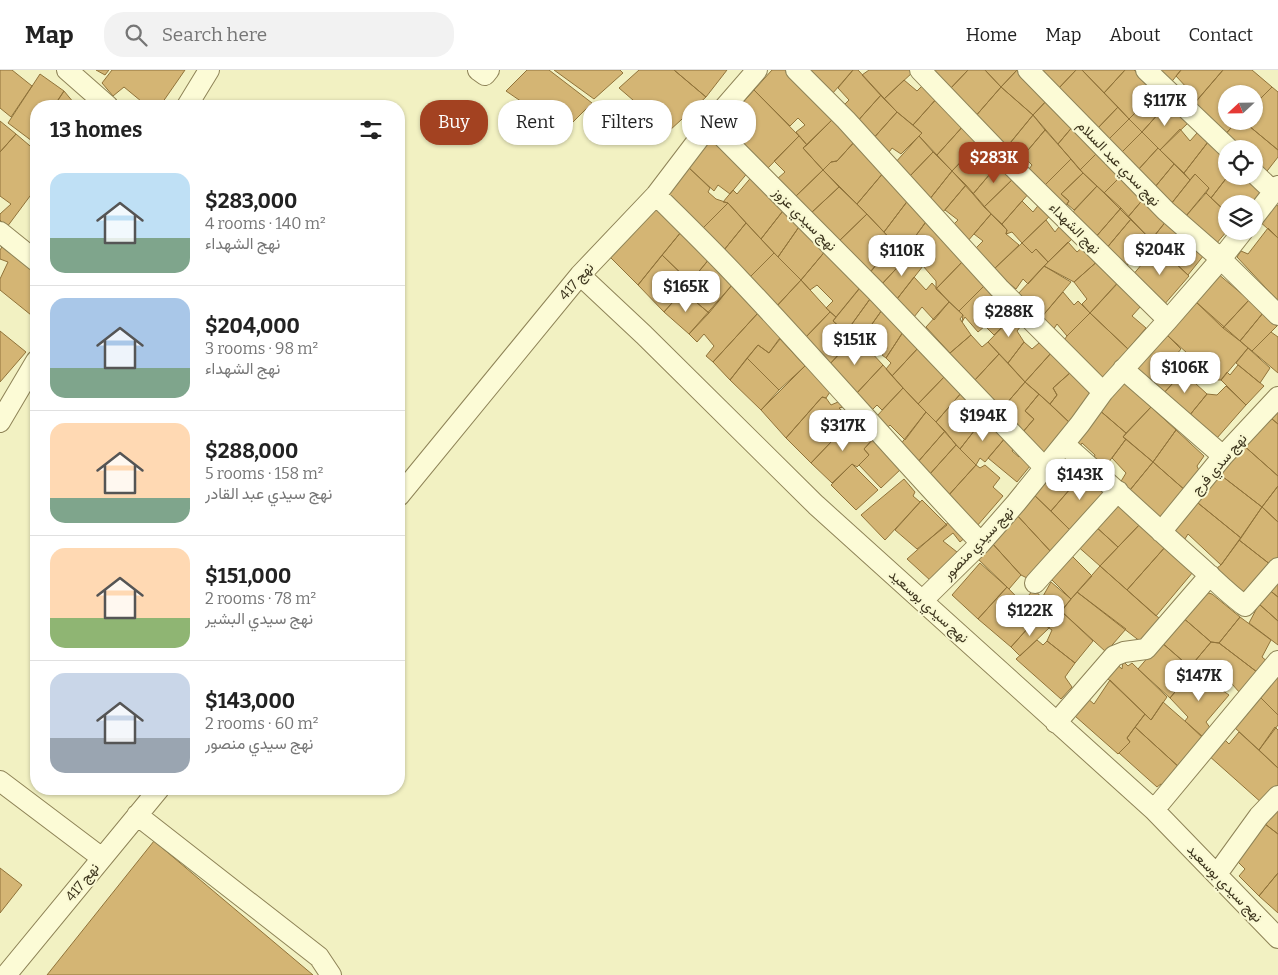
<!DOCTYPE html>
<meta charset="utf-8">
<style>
body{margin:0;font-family:Bitter,Vazirmatn,serif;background:#f2f2f2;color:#222;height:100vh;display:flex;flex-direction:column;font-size:19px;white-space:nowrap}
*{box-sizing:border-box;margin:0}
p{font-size:16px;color:#767676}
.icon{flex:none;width:28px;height:28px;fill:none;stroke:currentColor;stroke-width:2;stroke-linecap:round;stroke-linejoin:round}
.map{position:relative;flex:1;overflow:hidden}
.details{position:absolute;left:30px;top:30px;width:375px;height:695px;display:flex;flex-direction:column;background:#fff;border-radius:20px;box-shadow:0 1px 4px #0004}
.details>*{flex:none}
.hud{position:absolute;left:420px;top:30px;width:475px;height:45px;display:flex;gap:10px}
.needle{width:32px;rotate:248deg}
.fabs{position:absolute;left:1218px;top:15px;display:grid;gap:10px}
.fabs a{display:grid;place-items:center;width:45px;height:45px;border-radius:50%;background:#fff;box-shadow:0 1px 4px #0004;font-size:25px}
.price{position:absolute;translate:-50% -42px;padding:0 11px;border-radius:10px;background:#fff;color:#222;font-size:16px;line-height:32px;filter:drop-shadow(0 1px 2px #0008)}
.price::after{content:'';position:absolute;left:50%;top:30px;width:15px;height:11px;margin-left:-8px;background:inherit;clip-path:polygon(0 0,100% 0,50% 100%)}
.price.on{background:#a34221;color:#fff}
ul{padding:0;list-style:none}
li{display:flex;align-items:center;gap:15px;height:125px;padding:0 20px}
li+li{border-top:1px solid #e0e0e0}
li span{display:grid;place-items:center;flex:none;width:140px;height:100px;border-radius:15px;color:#555}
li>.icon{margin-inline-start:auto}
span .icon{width:60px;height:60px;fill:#fffc;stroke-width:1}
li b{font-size:21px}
h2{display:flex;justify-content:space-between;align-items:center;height:60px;padding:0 20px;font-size:21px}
.tag{padding:0 18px;border-radius:20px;background:#fff;box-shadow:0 1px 4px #0004;font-size:18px;line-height:45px}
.tag.on{background:#a34221;color:#fff}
header{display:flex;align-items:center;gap:30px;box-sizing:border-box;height:70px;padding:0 25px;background:#fff;border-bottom:1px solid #e0e0e0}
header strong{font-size:24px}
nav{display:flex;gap:28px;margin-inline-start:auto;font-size:18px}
.search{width:350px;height:45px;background:#f2f2f2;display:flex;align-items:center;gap:12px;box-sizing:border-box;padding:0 18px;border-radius:20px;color:#767676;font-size:19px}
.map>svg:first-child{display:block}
</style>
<header>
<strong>Map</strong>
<div class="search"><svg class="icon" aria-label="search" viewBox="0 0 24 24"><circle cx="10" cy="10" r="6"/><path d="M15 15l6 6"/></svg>Search here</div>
<nav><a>Home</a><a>Map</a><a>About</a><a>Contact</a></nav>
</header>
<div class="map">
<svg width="1278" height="905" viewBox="0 0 1278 905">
<rect width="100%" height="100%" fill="#f2f1c2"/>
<path fill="#d4b574" stroke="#90733a" d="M0 0H12L32 16 11 47 0 38Z
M96 0H109L105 5Z
M112 0H185L160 36H147L124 17 113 26 102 13Z
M527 0H549L592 33 563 62 560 58 506 21Z
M554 0H620L623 3 594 29Z
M639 0H674L706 27 669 61 619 18Z
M674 0H727L706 27Z
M772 0H788L834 48 807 75 796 62 805 55 798 48 790 56 754 20Z
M808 0H853L832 24Z
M853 0H858L881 25 855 54 842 37 849 30 838 18Z
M869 0H911L913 2 884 29 862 5Z
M932 0H968L950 19Z
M968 0H985L1001 17 974 48 948 21Z
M985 0H1017L1001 17Z
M1017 0 1049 28 1033 45 1001 17Z
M1039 0H1076L1058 19Z
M1076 0H1082L1118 37 1097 59 1058 19Z
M1082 0H1125L1104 23Z
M1125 0H1134L1157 21 1129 49 1104 23Z
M1155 0H1181L1169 15Z
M1181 0H1223L1194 34 1183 25 1188 19 1176 6Z
M1223 0H1252L1272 17 1254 35V24H1226V51H1237L1223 67 1191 37Z
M40 4 64 21 54 36H36V64L32 71 8 53Z
M904 10 917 21 927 11 938 27 913 55 897 42 884 29Z
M1001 17 1033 45 1005 79 974 48Z
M1272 17 1278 22V80L1243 51H1254V35Z
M754 20 799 66 767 99 724 54Z
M64 21 74 33V36H54Z
M1157 21 1168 33 1142 62 1129 49Z
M881 25 897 42 871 71 855 54Z
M938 27 965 54 937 85 919 66 922 63 913 55Z
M1049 28 1074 55 1058 74 1033 45Z
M1168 33 1189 52 1160 80 1142 62Z
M1118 37 1129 49 1107 71 1097 59Z
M897 42 922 63 901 84 892 78 887 85 871 71Z
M1033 45 1045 60 1018 92 1007 77Z
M834 48 856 70 837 91 831 92 823 100 803 78Z
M1129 49 1142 62 1120 84 1107 71Z
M0 51 16 64 0 82Z
M1237 51H1243L1278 80V87L1264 105 1254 96V79H1235L1223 67Z
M965 54 981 71 952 101 937 85Z
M1074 55 1098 82 1080 100 1058 74Z
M1180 59 1190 71 1197 63 1208 72 1184 103 1160 80Z
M1045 60 1071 89 1043 117 1027 102 1032 95 1023 86Z
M1142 62 1158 78 1138 100 1120 84Z
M16 64 36 81V118L7 157 0 150V144L11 134 0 126V82Z
M713 66 749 101 730 124 718 115 714 121 687 96Z
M799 66 807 75 803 78 823 100 796 126 777 109 785 102 774 91Z
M919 66 933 82 909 107 895 93Z
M856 70 884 102 857 134 823 100 831 92 837 91Z
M981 71 1001 91 973 124 952 101Z
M1208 72 1226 89V106H1228L1211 128 1206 123 1209 118 1195 104 1190 110 1184 103Z
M1158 78 1174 94 1155 117 1138 100Z
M933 82 952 101 929 130 909 107Z
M1098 82 1122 105 1104 123 1080 100Z
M1071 89 1083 103 1061 124 1069 131 1064 138 1043 117Z
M1001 91 1015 107 984 137 973 124Z
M1174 94 1190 110 1171 134 1155 117Z
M687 96 710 118 708 122 716 129 728 133 701 160 663 124Z
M823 100 839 117 809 145 798 134 802 132 796 126Z
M952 101 966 115 943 142 929 130Z
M884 102 909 129 884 162 857 134Z
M1083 103 1097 116 1074 140 1067 134 1069 131 1061 124Z
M754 104 786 137 761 169 728 133 723 132 733 120 737 124Z
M1195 104 1209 118 1186 146 1171 134Z
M1122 105 1145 127 1128 147 1104 123Z
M1228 106H1244L1263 123 1254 134H1226V142L1211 128Z
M1015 107 1030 122 1002 154 984 137Z
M966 115 991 144 967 172 951 157 958 150 945 140Z
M1097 116 1121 138 1094 169 1072 143Z
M839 117 867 144 838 172 812 142Z
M1206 123 1226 142 1227 161 1216 174 1186 146Z
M1145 127 1167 150 1151 170 1128 147Z
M909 129 928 149 909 175 903 168 894 173 884 162Z
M1022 131 1033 142 1041 132 1053 143 1022 173 1012 162 1006 164 1007 160 1002 154Z
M1271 131 1278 136V168L1258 150Z
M653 133 681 162 638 215 609 186Z
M728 133 746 153 724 180 717 172 714 175 701 160Z
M786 137 801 154 778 187 761 169Z
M1121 138 1131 149 1105 180 1094 169Z
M867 144 894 173 869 204 838 172Z
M991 144 1007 160 1006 164 1019 175 993 200 973 181 983 171 974 164Z
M928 149 965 189 936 219V211L923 196 904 182Z
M1131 149 1157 176 1139 196 1131 189 1125 199 1105 180Z
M1046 150 1055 162 1062 153 1075 166 1044 196 1048 192 1036 179 1032 183 1022 173Z
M1167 150 1204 185 1188 205 1151 170Z
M746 153 774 183 749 208 724 180Z
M801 154 827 179 801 210 778 187Z
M1268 158 1278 168V231L1237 187 1241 181 1248 184Z
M681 162 710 188 690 212 662 185Z
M5 172 36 197V249L0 220V209L8 192 0 189V180Z
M1068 172 1077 182 1085 175 1100 189 1074 212 1044 196Z
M894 173 908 186 881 215 873 208 875 205 870 202Z
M1022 173 1032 183 1036 179 1048 192 1028 214 1023 209 1016 219 993 200Z
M1157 176 1189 206 1163 236 1132 206Z
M827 179 862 215 836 247 826 238 833 231 817 215 810 220 801 210Z
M774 183 801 210 775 238 749 208Z
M662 185 690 212 664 242 638 215Z
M908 186 923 196 897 229 881 215Z
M710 188 732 215 709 243 683 221Z
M965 189 986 214 959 241 936 219Z
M1100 189 1120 210 1090 243 1082 234 1087 229 1074 212Z
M1044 196 1071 212 1040 249 1017 225Z
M1217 203 1249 230 1223 258 1195 231Z
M914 207 926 220 932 213 949 232 934 250 922 237 914 247 897 229Z
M801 210 830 242 805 268 775 238Z
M1118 213 1141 236 1132 246 1146 258 1128 279 1090 243Z
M986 214 1005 231 982 253 985 256 978 262 965 247 962 252 963 245 959 241Z
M732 215 758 243 713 292 706 286 714 276 704 264 697 272 689 264Z
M860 218 870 229 849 258 843 260 833 251Z
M683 221 709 243 689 264 664 242Z
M1063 222 1074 235 1078 231 1090 243 1067 266 1057 254 1051 263 1040 249Z
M870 229 882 240 860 271 849 258Z
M1249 230 1263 243 1240 271 1223 258Z
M1005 231 1017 242 994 265 982 253Z
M1195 231 1248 278 1221 310H1217L1167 265Z
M949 232 963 245 960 249 971 265 950 283 926 257Z
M882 240 903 262 886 288 882 285 887 278 876 269 880 263 872 254Z
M830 242 836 247 833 251 843 260 847 256 856 266 828 296 811 281 816 277 805 268Z
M1017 242 1025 251 1017 261 1024 272 1008 293 988 272Z
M758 243 782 265 769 283 758 275 730 310 713 292Z
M1090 243 1128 279 1102 312 1062 273 1067 266Z
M1263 243 1277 256 1252 281 1240 271Z
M0 261 26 282 0 312Z
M903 262 919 277 892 306 886 299 891 293 886 288Z
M1164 262 1181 279 1152 315 1133 297Z
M1271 262 1278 267V303L1252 281Z
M971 265 982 277 988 272 999 284 974 311 946 284 950 283Z
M856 266 883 295 855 325 828 296Z
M780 269 805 296 779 320 747 288 758 275 769 283Z
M1024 272 1032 279 1039 273 1052 282 1025 312 1008 293Z
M919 277 945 306 918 334 892 306Z
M1248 278 1270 298 1260 313 1236 293Z
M1052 282 1071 302 1053 318 1057 325 1050 334 1025 312Z
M999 284 1025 312 1000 341 974 311Z
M747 288 779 320 761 340 730 310Z
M1171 291 1183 302 1163 324 1152 315Z
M808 293 830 322 826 328 822 327 786 368 761 340Z
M883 295 903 318 882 340 877 335 869 343 855 325Z
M1238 295 1264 316 1246 335 1221 310 1227 302 1230 305Z
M1071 302 1093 327 1071 354 1050 334 1057 325 1053 318Z
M1183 302 1207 324 1189 346 1163 324Z
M945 306 962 322 936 352 918 334Z
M1122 309 1151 337 1126 363 1098 339Z
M1025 312 1039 324 1025 341 1034 349 1022 363 1000 341Z
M1226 316 1246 335 1217 368 1189 346 1207 324 1217 325Z
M903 318 926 342 905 370 890 355 886 359 876 347Z
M962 322 985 347 960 379 936 352Z
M1039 324 1071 354 1044 386 1022 363 1034 349 1025 341Z
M822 327 826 328 831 335 838 332 843 337 839 338 852 350 811 393 786 368Z
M1151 337 1176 360 1153 392 1123 367Z
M1098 339 1126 363 1123 367 1126 369 1105 397 1094 388 1095 385 1082 373 1079 378 1074 374Z
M926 342 945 361 917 393 900 375Z
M1278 342V354L1272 349Z
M985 347 993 360 997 357 1006 367 985 392 980 388 976 395 960 379Z
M1272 349 1278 354V406L1242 374Z
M852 350 873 369 864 379 869 385 857 397 852 394 832 413 811 393Z
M1176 360 1204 386 1197 396 1200 403 1186 421 1153 392Z
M945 361 956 375 929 405 917 393Z
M1006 367 1015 376 1012 381 1019 387 1023 382 1030 396 1017 412 988 388Z
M873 369 902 398 881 418 859 395 869 385 864 379Z
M1126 369 1153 392 1130 420 1120 413 1126 403 1112 388Z
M1242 374 1278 406V416L1262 437 1218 403Z
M956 375 976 395 947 427 929 405Z
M1060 385 1082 405 1051 441 1030 421Z
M1153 392 1186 421 1161 452 1130 420Z
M852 394 878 420 856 440 831 415Z
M976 395 980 398 985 395 1000 408 993 417 1003 426 977 456 947 427Z
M1085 402 1112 422 1070 460 1051 441Z
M1218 403 1262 437 1241 468 1193 429Z
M904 409 915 422 913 426 920 432 885 470 861 445Z
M1278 416V452L1262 437Z
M1030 421 1070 460 1052 483 1015 443Z
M1116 429 1142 452 1118 477 1094 455Z
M1193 429 1241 468 1221 495 1188 464 1183 472 1171 458Z
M922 430 947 455 917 479 895 460Z
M1262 437 1278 452V487L1271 495 1239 470Z
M1015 443 1052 483 1029 509 1021 505 991 472Z
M951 450 967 466 960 472 953 463 943 471 957 482 931 511 907 489Z
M1142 452 1166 476 1127 520 1100 496Z
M1094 455 1118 477 1100 496 1075 474Z
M1239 470 1271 495 1243 527 1213 501 1221 495Z
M991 472 1021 505 1009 519 977 488Z
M1166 476 1193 502 1156 546 1127 520Z
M1071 485 1092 506 1071 529 1049 507Z
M980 493 1007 517 978 549 952 525Z
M1100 496 1160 549 1141 572 1077 522Z
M1278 507V527L1268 519Z
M1051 512 1071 529 1049 558 1037 548 1022 533 1034 519 1042 528Z
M1007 517 1037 548 1011 577 978 549Z
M1268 519 1278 527V551L1259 534Z
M1077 522 1126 559 1106 582 1061 541Z
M1205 522 1212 524 1240 547 1219 573 1211 572 1181 546Z
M1259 534 1278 551V575L1249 553Z
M1061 541 1093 571 1075 593 1047 571 1052 560 1049 558Z
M1181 546 1211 572 1190 597 1161 572Z
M1240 547 1271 570 1262 587 1269 593 1257 602 1219 573Z
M1037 548 1049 558 1020 586 1011 577Z
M1037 570 1043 575 1047 571 1075 593 1065 607 1072 617 1061 629 1016 589Z
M1161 572 1193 600 1170 628 1138 599Z
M1211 572 1219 573 1257 602 1240 623 1232 614 1224 622 1190 597Z
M1113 591 1122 599 1123 591 1128 596 1132 593 1167 627 1151 650 1105 606Z
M1193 600 1229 625 1206 652 1211 659 1205 670 1185 651 1188 647 1170 628Z
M1278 601V645L1260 627Z
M1110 610 1145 644 1127 668 1130 672 1118 684 1075 646 1087 628 1094 634Z
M1260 627 1278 645V655L1259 680 1234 657Z
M1163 632 1202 666 1180 698 1135 657 1145 644 1151 650Z
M1135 657 1180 698 1165 717 1161 714 1157 717 1119 683 1130 672 1127 668Z
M1275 657 1278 660V698L1259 680Z
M1239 662 1278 698V717L1263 734 1208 685 1222 667 1229 674Z
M1278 737V764L1265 754Z
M1265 754 1278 764V803L1259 826 1239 806 1245 799 1238 792Z
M154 771 313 905H47Z
M0 798 22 815 0 843Z
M1278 803V843L1259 826Z"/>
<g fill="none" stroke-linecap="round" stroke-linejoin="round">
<g stroke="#8e8357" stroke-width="22">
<path id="street" d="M67 0 108 36
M478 0 485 5 489 0
M796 0 846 50 999 218 1103 322
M920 0 1014 98 1168 250
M1028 0 1166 141 1221 189 1278 245
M1146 0 1229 79
M187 36 209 0
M710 54 875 220 1044 397
M1254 103 1274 122
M656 125C684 153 712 180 739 209 821 295 898 386 981 473
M1254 147 1278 116
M0 162 36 191
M580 205 644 265 816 435 1154 740 1278 868
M1123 299 1223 386
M0 352 36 291
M1064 374C1109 413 1151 453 1196 493 1212 507 1227 523 1245 536L1278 498
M399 426 580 205 656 125 710 54 757 0
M1161 462 1223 386 1278 327
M1035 513 1118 421
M923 530 981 473 1016 433 1080 354 1103 322 1168 250 1221 189 1243 161
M1056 653 1114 586 1124 582 1146 579 1210 505
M0 711 102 788
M1154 740 1278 591
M137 745 319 887 331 905
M1217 804 1259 746 1278 726
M6 905 159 719"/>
</g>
<use href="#street" stroke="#fcfbd6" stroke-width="20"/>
</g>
<g text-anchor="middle" stroke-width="4" stroke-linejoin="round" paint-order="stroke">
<g font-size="14" fill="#3c341d" stroke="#f9f8d2">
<text transform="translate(1119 93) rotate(46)" y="5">نهج سدي عبد السلام</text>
<text transform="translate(805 149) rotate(45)" y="5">نهج سيدي عزوز</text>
<text transform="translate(1075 158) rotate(45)" y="5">نهج الشهداء</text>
<text transform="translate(576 211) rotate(-49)" y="5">نهج 417</text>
<text transform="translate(1219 394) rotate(-49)" y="5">نهج سدي فرج</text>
<text transform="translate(978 473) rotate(-46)" y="5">نهج سيدي منصور</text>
<text transform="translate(929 536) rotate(42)" y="5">نهج سيدي بوسعيد</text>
<text transform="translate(82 812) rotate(-51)" y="5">نهج 417</text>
<text transform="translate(1225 813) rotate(46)" y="5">نهج سيدي بوسعيد</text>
</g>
</g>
</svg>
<div class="fabs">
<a><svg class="needle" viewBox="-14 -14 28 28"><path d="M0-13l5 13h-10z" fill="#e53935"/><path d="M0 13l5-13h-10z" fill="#767676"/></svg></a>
<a><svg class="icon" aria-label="locate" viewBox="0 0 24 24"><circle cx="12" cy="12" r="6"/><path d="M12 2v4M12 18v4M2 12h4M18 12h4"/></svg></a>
<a><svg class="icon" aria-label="layers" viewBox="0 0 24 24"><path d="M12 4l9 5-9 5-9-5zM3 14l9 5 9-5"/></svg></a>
</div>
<b class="price" style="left:1165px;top:57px">$117K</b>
<b class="price on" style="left:994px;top:114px">$283K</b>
<b class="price" style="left:1160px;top:206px">$204K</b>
<b class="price" style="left:902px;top:207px">$110K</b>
<b class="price" style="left:686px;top:243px">$165K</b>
<b class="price" style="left:1009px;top:268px">$288K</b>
<b class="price" style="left:855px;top:296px">$151K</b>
<b class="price" style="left:1185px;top:324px">$106K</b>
<b class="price" style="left:983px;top:372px">$194K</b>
<b class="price" style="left:843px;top:382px">$317K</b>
<b class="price" style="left:1080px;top:431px">$143K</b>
<b class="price" style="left:1030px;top:567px">$122K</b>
<b class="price" style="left:1199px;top:632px">$147K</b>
<div class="hud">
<a class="tag on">Buy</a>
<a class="tag">Rent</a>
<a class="tag">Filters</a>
<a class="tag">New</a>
</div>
<section class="details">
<h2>13 homes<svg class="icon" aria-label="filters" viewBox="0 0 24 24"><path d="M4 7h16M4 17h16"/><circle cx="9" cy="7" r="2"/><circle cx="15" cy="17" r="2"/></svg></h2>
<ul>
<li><span style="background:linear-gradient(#bfe0f5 65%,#7fa58c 0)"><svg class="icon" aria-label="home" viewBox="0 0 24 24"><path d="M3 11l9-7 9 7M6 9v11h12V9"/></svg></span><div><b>$283,000</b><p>4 rooms · 140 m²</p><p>نهج الشهداء</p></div></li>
<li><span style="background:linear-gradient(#a9c7e8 70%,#7fa58c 0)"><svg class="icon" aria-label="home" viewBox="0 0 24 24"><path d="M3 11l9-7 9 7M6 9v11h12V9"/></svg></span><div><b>$204,000</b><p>3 rooms · 98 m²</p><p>نهج الشهداء</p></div></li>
<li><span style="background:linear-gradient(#ffd9b3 75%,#7fa58c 0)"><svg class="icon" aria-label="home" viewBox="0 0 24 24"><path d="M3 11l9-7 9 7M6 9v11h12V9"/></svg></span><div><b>$288,000</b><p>5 rooms · 158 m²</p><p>نهج سيدي عبد القادر</p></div></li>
<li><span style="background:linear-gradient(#ffd9b3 70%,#8fb573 0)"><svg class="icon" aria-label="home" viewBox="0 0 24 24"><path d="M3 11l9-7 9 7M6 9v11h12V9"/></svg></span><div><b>$151,000</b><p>2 rooms · 78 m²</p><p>نهج سيدي البشير</p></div></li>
<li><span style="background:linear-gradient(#c9d6e8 65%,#9aa5b1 0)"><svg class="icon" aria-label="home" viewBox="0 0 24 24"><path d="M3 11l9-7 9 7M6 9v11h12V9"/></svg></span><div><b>$143,000</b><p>2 rooms · 60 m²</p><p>نهج سيدي منصور</p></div></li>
</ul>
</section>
</div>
